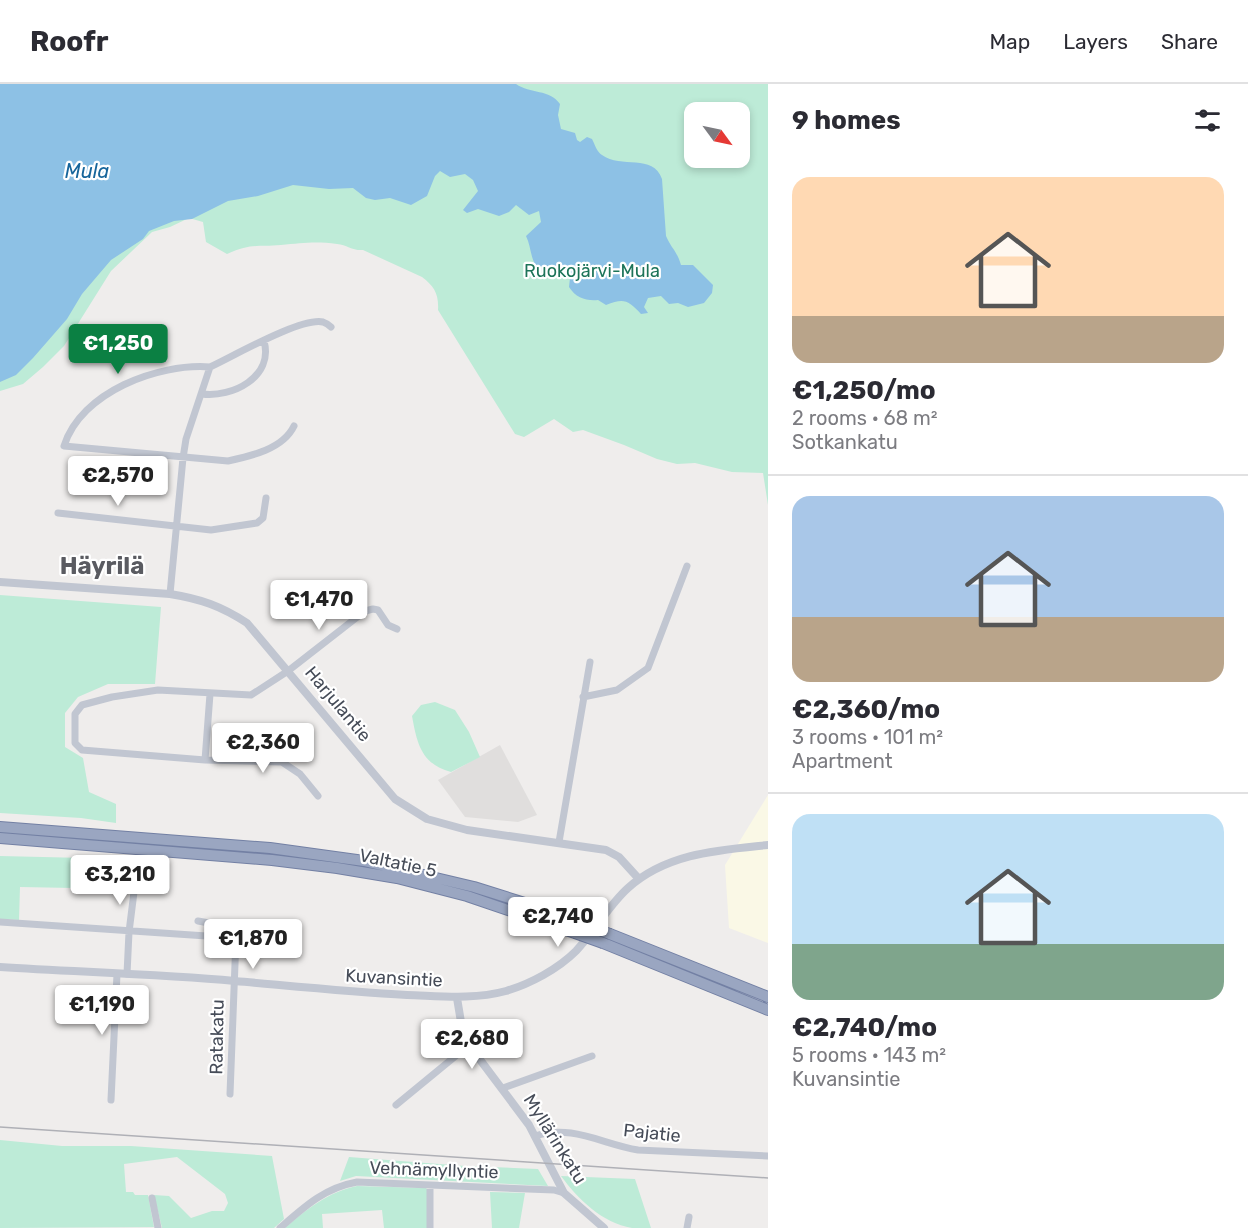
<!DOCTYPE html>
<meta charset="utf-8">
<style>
body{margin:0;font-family:Rubik,sans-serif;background:#f2f2f3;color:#2b2b33;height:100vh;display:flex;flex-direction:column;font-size:22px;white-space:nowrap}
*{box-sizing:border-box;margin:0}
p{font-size:20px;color:#7c7c81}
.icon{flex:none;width:33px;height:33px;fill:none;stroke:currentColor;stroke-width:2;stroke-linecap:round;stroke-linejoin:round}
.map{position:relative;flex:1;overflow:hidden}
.panel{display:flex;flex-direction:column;background:#fff;width:480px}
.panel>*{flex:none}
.needle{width:39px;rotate:123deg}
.fabs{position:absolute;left:684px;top:18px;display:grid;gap:12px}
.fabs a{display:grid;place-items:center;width:66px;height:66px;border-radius:12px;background:#fff;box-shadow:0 3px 9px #0003;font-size:30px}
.price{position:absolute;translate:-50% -51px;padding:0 14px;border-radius:6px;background:#fff;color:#222;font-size:20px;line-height:39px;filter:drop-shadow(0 2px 3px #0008)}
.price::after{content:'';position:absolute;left:50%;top:36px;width:18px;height:14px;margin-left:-9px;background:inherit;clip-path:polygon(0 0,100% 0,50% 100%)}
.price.current{background:#0b8043;color:#fff}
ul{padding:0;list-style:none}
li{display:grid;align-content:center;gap:12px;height:318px;padding:0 24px}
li+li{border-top:2px solid #e1e1e2}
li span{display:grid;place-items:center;height:186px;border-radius:18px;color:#555}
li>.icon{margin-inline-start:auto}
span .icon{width:108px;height:108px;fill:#fffc;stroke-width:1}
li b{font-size:26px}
h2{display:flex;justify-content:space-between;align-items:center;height:72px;padding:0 24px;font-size:26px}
header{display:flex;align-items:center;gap:36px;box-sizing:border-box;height:84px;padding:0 30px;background:#fff;border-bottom:2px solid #e1e1e2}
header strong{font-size:28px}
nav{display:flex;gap:33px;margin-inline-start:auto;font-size:21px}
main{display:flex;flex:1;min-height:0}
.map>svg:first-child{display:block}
</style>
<header>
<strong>Roofr</strong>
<nav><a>Map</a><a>Layers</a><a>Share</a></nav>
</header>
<main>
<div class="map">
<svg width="768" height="1144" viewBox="0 0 768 1144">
<rect width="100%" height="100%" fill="#efedec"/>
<path fill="#faf8e6" d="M768 711V859L729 844 725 781Z"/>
<path fill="#e0dedd" d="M500 661 537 731 518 738 465 733 438 696Z"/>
<path fill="#bdebd7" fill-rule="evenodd" d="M0 0H768V421L763 389 732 388 695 379 677 380 657 375 624 361 583 346 573 348 554 335 524 353 515 350 438 226C439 210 434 202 422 193L363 166C353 167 347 161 337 160 316 157 302 159 281 161 257 163 251 159 227 170L206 158 203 138 189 134 170 143 152 148 111 187 64 262 43 283 23 300 0 307ZM694 28H740V74H694Z
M0 511 161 523 155 600H108L78 613 65 629V663L83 674 89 708 116 720V739L81 734 0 729Z
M435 618 455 626 469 648 480 673 451 688C421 680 417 659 412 632L421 621Z
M0 772 128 775 127 805 20 803 19 836 0 835Z
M0 1056 62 1062H131L272 1072 284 1135 274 1144H162L154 1111 169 1112 191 1134 212 1127H224L228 1119 225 1110 177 1073 124 1080 126 1108H133L135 1111H148L154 1143 0 1144Z
M349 1073 465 1082 538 1085 548 1102 356 1092 340 1097Z
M561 1092 635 1095 651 1144C645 1144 638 1144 632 1144 602 1139 578 1115 561 1092Z
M357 1102 426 1104 428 1106 427 1144H384L382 1126 322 1130 323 1144H285C307 1125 328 1108 357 1102Z
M490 1108 525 1109 519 1144H492Z"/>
<path fill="#8dc1e5" d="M0 0H516C530 10 550 5 560 20L558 31 561 45 575 49 577 56 580 58 587 53 592 55C595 61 597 68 602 71 621 85 653 69 662 95L666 152C671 164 677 167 681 181H693L713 201 712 209 704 219 688 223 678 219 669 220 661 212 648 214 644 223 648 229 641 230C628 216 624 214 606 221L598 216C586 217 576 214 569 203L570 194 565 185C554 181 546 184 536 182 530 172 531 162 526 152L541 138 539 127 529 131 516 121 509 128 499 132 478 125 467 129 463 126 478 107 473 96 465 90 450 93 440 87 435 92 427 112 411 121 390 114 375 116 366 114 353 104 329 105 293 101 258 112 228 117 192 135 174 137 149 147 143 155 111 176 82 210 67 235 33 274 16 291 0 298Z"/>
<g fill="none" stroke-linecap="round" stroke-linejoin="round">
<g stroke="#7380a4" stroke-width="12">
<path id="trunk" d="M0 743 270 764 364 777 474 803 547 826 584 840
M0 754 272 776 337 784 397 794 467 812 575 849
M610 850 768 913
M603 859 768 926"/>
</g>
<path stroke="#c1c6d1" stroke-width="7" d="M210 283C158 279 81 308 64 362L228 377C251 372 283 365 294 342
M202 310C232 314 274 293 264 257
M58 429 211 446 257 439 263 434 266 414
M170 510 183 374 186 355 210 283C232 273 301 233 323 238 326 239 329 241 331 243
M583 613 617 606 648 584 687 482
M205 676 210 610
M318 712 300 690 282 678 205 676 82 666 75 659V630L82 621 112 613 158 606 251 611 288 587 365 527 373 525 378 526 388 541 397 545
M559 758 590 578
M198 837 209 839 208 851
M0 838 236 854 230 1010
M127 890 129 848 135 800
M503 1004 592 972
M111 1016 117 890
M396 1021 469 961
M535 1052C572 1040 602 1060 638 1066L768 1072
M152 1114 158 1144
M280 1144C304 1123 324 1104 357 1098L554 1106 564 1109
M430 1144V1101
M687 1144 689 1133"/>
<path stroke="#c1c6d1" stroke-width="8" d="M0 498 170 510C201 515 221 522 247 539L395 715 427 735 467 746 606 766 619 773 639 795
M0 883C78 888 157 890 235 897 292 902 349 908 407 911 440 912 473 916 506 907 530 900 558 885 576 867 595 847 608 822 628 804 667 769 719 766 768 761
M457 914 462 944 469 961 529 1041 564 1109 604 1144"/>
<use href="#trunk" stroke="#9aa6c1" stroke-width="10"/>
<path stroke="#afb0b6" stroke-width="1.5" d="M0 1043 768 1094"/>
<g stroke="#7380a4" stroke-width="12" stroke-linecap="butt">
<path id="trunk-bridge" d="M584 840 610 850
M575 849 603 859"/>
</g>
<use href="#trunk-bridge" stroke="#9aa6c1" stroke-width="10"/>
</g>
<g text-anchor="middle" stroke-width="4.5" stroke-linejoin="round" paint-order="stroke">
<g font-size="18" fill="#1d7459" stroke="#fff">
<text x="592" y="193">Ruokojärvi-Mula</text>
</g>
<g font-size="18" fill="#464c58" stroke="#fff">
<text transform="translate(338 620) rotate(50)" y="6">Harjulantie</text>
<text transform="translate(398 779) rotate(12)" y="6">Valtatie 5</text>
<text transform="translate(394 894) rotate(3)" y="6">Kuvansintie</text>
<text transform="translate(217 953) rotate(-89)" y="6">Ratakatu</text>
<text transform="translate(652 1049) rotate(6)" y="6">Pajatie</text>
<text transform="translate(555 1055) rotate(58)" y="6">Myllärinkatu</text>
<text transform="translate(434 1086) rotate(2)" y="6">Vehnämyllyntie</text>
</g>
<g font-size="20" font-style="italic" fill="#16659b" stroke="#fff">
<text x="87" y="94">Mula</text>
</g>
<g font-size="24" font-weight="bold" fill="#5a5b61" stroke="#fff">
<text x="102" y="490">Häyrilä</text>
</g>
</g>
</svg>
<div class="fabs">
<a><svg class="needle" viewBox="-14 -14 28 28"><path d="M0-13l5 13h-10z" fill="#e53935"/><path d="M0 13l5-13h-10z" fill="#7c7c81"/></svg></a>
</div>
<b class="price current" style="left:118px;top:291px">€1,250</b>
<b class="price" style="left:118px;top:423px">€2,570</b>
<b class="price" style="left:319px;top:547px">€1,470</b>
<b class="price" style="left:263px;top:690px">€2,360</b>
<b class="price" style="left:120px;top:822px">€3,210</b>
<b class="price" style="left:558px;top:864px">€2,740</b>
<b class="price" style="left:253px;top:886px">€1,870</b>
<b class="price" style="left:102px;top:952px">€1,190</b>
<b class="price" style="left:472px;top:986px">€2,680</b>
</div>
<section class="panel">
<h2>9 homes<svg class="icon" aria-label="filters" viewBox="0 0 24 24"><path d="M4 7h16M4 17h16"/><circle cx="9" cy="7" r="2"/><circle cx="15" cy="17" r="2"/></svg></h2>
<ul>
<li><span style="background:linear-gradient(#ffd9b3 75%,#b9a48a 0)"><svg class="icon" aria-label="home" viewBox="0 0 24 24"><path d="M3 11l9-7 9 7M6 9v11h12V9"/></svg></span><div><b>€1,250/mo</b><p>2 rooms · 68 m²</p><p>Sotkankatu</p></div></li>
<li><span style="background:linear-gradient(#a9c7e8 65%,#b9a48a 0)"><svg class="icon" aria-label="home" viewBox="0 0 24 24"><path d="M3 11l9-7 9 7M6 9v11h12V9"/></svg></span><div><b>€2,360/mo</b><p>3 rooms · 101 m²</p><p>Apartment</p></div></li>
<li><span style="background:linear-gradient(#bfe0f5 70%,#7fa58c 0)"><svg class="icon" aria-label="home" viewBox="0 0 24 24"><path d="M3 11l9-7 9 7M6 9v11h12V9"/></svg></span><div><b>€2,740/mo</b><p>5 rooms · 143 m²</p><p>Kuvansintie</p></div></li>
</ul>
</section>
</main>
